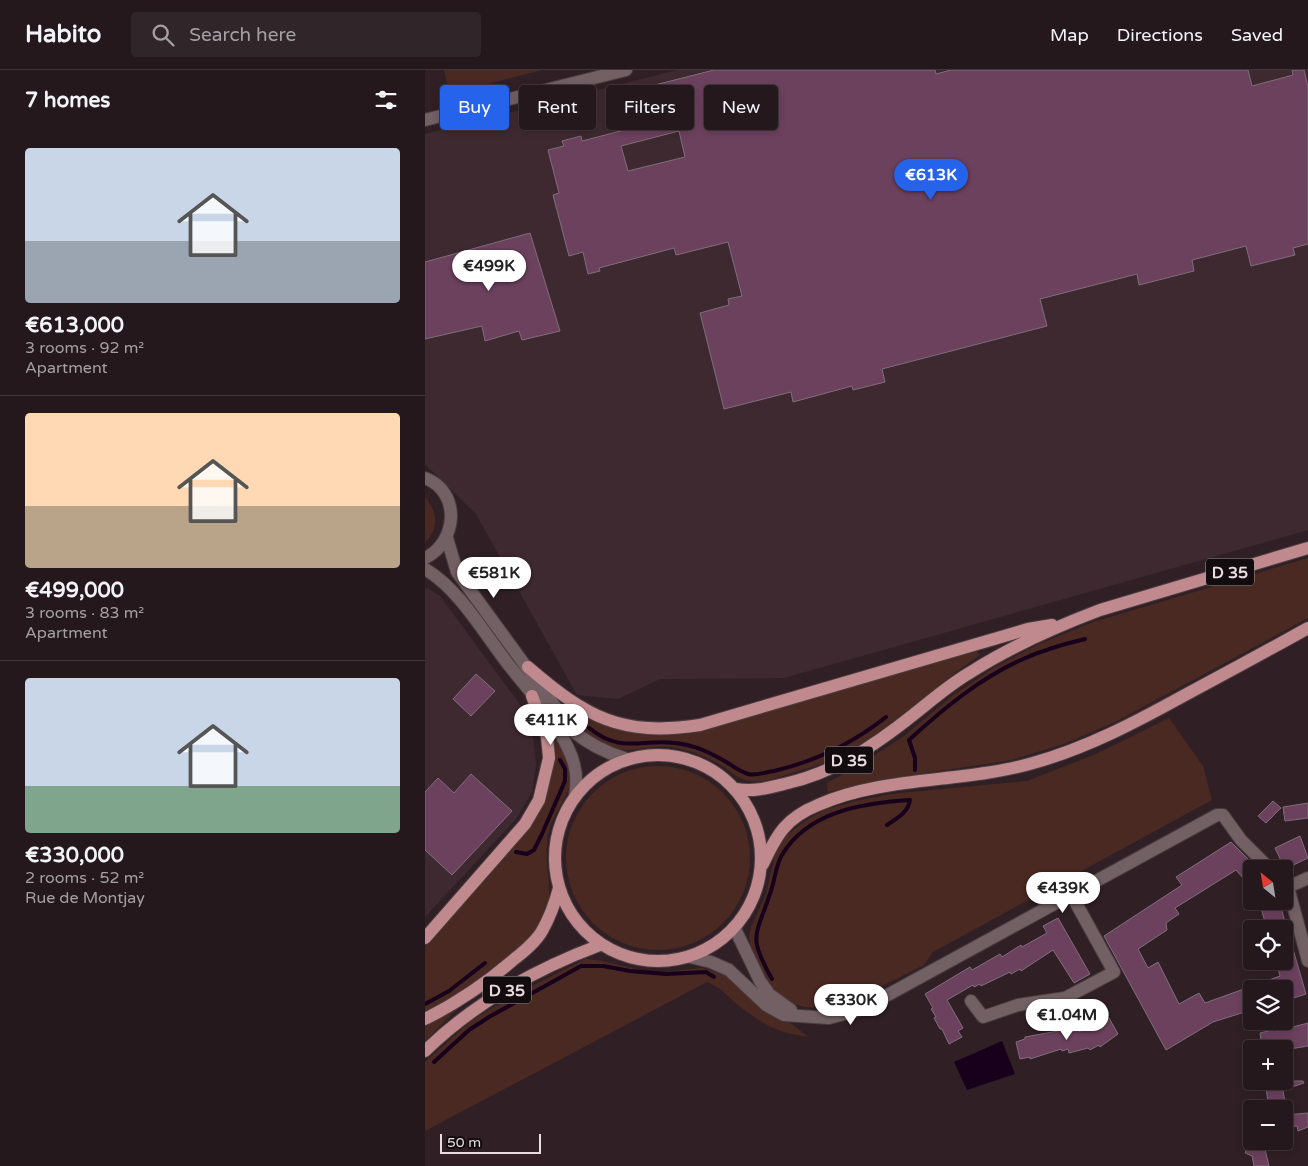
<!DOCTYPE html>
<meta charset="utf-8">
<style>
body{margin:0;font-family:"Varela Round",sans-serif;background:#302529;color:#f1f3f6;height:100vh;display:flex;flex-direction:column;font-size:19px;white-space:nowrap}
*{box-sizing:border-box;margin:0}
p{font-size:16px;color:#a3a0a3}
.icon{flex:none;width:28px;height:28px;fill:none;stroke:currentColor;stroke-width:2;stroke-linecap:round;stroke-linejoin:round}
.map{position:relative;flex:1;overflow:hidden}
.side{display:flex;flex-direction:column;background:#24181c;width:425px}
.side>*{flex:none}
.hud{position:absolute;left:15px;top:15px;width:475px;height:45px;display:flex;gap:10px}
.needle{width:32px;rotate:330deg}
.controls{position:absolute;left:818px;top:790px;display:grid;gap:10px}
.controls a{display:grid;place-items:center;width:50px;height:50px;border-radius:5px;background:#24181c;box-shadow:0 2px 8px #0003,0 0 0 1px #41373b;font-size:25px}
.scale{position:absolute;left:15px;bottom:12px;width:101px;box-sizing:border-box;padding-left:5px;border:2px solid #e8dde0;border-top:0;font-size:14px;line-height:18px;white-space:nowrap;color:#e8dde0;-webkit-text-stroke:4px #130c0f;paint-order:stroke}
.price{position:absolute;translate:-50% -42px;padding:0 11px;border-radius:18px;background:#fff;color:#222;font-size:16px;line-height:32px;filter:drop-shadow(0 1px 2px #0008)}
.price::after{content:'';position:absolute;left:50%;top:30px;width:15px;height:11px;margin-left:-8px;background:inherit;clip-path:polygon(0 0,100% 0,50% 100%)}
.price.active{background:#2563eb;color:#fff}
ul{padding:0;list-style:none}
li{display:grid;align-content:center;gap:10px;height:265px;padding:0 25px}
li+li{border-top:1px solid #41373b}
li span{display:grid;place-items:center;height:155px;border-radius:5px;color:#555}
li>.icon{margin-inline-start:auto}
span .icon{width:90px;height:90px;fill:#fffc;stroke-width:1}
li b{font-size:21px}
h2{display:flex;justify-content:space-between;align-items:center;height:60px;padding:0 25px;font-size:21px}
.chip{padding:0 18px;border-radius:5px;background:#24181c;box-shadow:0 2px 8px #0003,0 0 0 1px #41373b;font-size:18px;line-height:45px}
.chip.active{background:#2563eb;color:#fff}
header{display:flex;align-items:center;gap:30px;box-sizing:border-box;height:70px;padding:0 25px;background:#24181c;border-bottom:1px solid #41373b}
header strong{font-size:24px}
nav{display:flex;gap:28px;margin-inline-start:auto;font-size:18px}
.search{width:350px;height:45px;background:#302529;display:flex;align-items:center;gap:12px;box-sizing:border-box;padding:0 18px;border-radius:5px;color:#a3a0a3;font-size:19px}
main{display:flex;flex:1;min-height:0}
.map>svg:first-child{display:block}
</style>
<header>
<strong>Habito</strong>
<div class="search"><svg class="icon" aria-label="search" viewBox="0 0 24 24"><circle cx="10" cy="10" r="6"/><path d="M15 15l6 6"/></svg>Search here</div>
<nav><a>Map</a><a>Directions</a><a>Saved</a></nav>
</header>
<main>
<section class="side">
<h2>7 homes<svg class="icon" aria-label="filters" viewBox="0 0 24 24"><path d="M4 7h16M4 17h16"/><circle cx="9" cy="7" r="2"/><circle cx="15" cy="17" r="2"/></svg></h2>
<ul>
<li><span style="background:linear-gradient(#c9d6e8 60%,#9aa5b1 0)"><svg class="icon" aria-label="home" viewBox="0 0 24 24"><path d="M3 11l9-7 9 7M6 9v11h12V9"/></svg></span><div><b>€613,000</b><p>3 rooms · 92 m²</p><p>Apartment</p></div></li>
<li><span style="background:linear-gradient(#ffd9b3 60%,#b9a48a 0)"><svg class="icon" aria-label="home" viewBox="0 0 24 24"><path d="M3 11l9-7 9 7M6 9v11h12V9"/></svg></span><div><b>€499,000</b><p>3 rooms · 83 m²</p><p>Apartment</p></div></li>
<li><span style="background:linear-gradient(#c9d6e8 70%,#7fa58c 0)"><svg class="icon" aria-label="home" viewBox="0 0 24 24"><path d="M3 11l9-7 9 7M6 9v11h12V9"/></svg></span><div><b>€330,000</b><p>2 rooms · 52 m²</p><p>Rue de Montjay</p></div></li>
</ul>
</section>
<div class="map">
<svg width="883" height="1096" viewBox="0 0 883 1096">
<rect width="100%" height="100%" fill="#302025"/>
<path fill="#3e2930" d="M252 0H883V460L359 608 235 609 193 629 152 625 51 444 0 394V64Z
M0 517 15 526 96 636 107 654 111 695 107 722 91 749 0 847Z"/>
<path fill="#492921" d="M19 0H117L25 24Z
M0 427C12 440 15 459 0 472Z
M883 488V548L690 652 639 674 586 690 449 711 403 722 402 713 433 696 479 666 527 626 570 597 612 575 668 552Z
M551 581 555 585C508 617 467 658 417 685 400 694 381 699 363 704 352 708 338 713 326 711 312 710 306 701 294 694 281 686 266 681 252 678 235 674 219 679 203 680 170 681 149 652 131 630 181 659 208 668 266 663Z
M744 648 778 696 787 730 508 882 499 895 423 933 397 938 379 937 366 933 350 921 341 907 327 883 324 868 326 857 341 824 350 785 361 766 380 751 399 740 430 731 466 724 602 711 671 684Z
M128 667 132 669C136 678 145 690 146 700 149 721 130 740 124 760 118 784 125 804 124 828 121 873 36 923 0 944V876L110 748 126 711Z
M141 788a92 92 0 1 1 184 0a92 92 0 1 1-184 0Z
M160 889 172 890 220 901 238 902 276 898 297 903 313 915 346 944 367 954 383 967C352 963 337 954 313 935 302 926 296 917 282 912L0 1061V992L47 950 99 920Z
M33 938 0 971V955Z"/>
<path fill="#18001d" d="M577 971 590 1004 542 1020 529 992Z"/>
<g fill="none" stroke-linecap="round" stroke-linejoin="round">
<path stroke="#18001d" stroke-width="4" d="M164 658C197 684 214 669 250 673 270 675 286 683 303 693 309 697 316 702 323 704 331 706 341 702 349 701 391 691 427 674 461 647
M490 700V688L484 670C518 639 555 608 598 589 618 580 639 574 660 569
M91 782 102 784 109 780 117 764 140 711V699L135 690
M347 909C323 866 330 868 345 824 350 811 350 797 357 785 383 741 439 733 485 730 483 743 472 748 462 755
M0 934 24 921 60 893
M9 992 44 960 64 947 156 896H178L205 901 241 904 281 902 289 907"/>
</g>
<path fill="#6c415e" stroke="#7f6f79" fill-rule="evenodd" d="M289 0H510L511 4 526 0H823L827 16 868 5 867 0H879L883 17V174L868 178 870 185 826 196 821 176 767 190 769 201 714 215 712 204 615 229 622 256 457 299 460 312 428 320 427 316 368 332 366 322 299 339 275 243 304 235 303 229 317 226 303 172 251 185 249 178 174 198 175 201 163 204 158 182 144 186 128 125 134 123 123 80 139 76 137 71 156 66 157 71 211 57 202 22ZM254 61 260 87 203 101 196 76Z
M105 163 135 261 97 270 94 261 60 271 57 256 0 269V192Z
M51 604 70 621 46 646 28 629Z
M46 704 87 741 27 805 0 780V722L13 708 29 723Z
M848 731 856 738 841 753 833 746Z
M883 733V748L860 751 858 737Z
M875 766 883 788 860 799 850 778Z
M806 772 833 799H826V817L811 800 750 838 754 844 741 853 742 860 713 879 723 898 733 892 754 934 774 923 780 933 855 906 851 891H859V859H842L834 831H854L881 924 859 931V919H826V940L788 952 741 980 679 866 757 815 751 807Z
M633 848 665 904 649 913 628 880 596 901 595 899 586 904 585 902 556 916 555 914 549 917 548 915 522 930 538 958 533 961 537 967 524 974 517 959H515L509 948 511 947 506 939 508 938 500 924 545 897 547 900 575 884 577 887 596 875 597 877 622 863 618 856Z
M684 948 693 964 675 977 674 975 665 980 663 978 644 983 643 979 637 981 636 979 605 989V987L595 989 591 972 600 969V967L638 960 639 963 653 960 655 962Z
M883 953V976L859 980V979H837L835 963 851 959 852 961Z
M840 1011H878L879 1013 858 1020 861 1039H844Z
M883 1043V1057L873 1061 872 1056 859 1057V1045Z
M826 1070 839 1075 844 1096H829L827 1086 820 1083Z"/>
<g fill="none" stroke-linecap="round" stroke-linejoin="round">
<g stroke="#4a3d40" stroke-width="14">
<path id="street" d="M0 50 201 0
M0 408C37 422 32 473 0 488
M22 468 32 502 148 661C165 675 181 683 202 689
M0 499C35 520 58 562 83 594 104 621 128 646 143 678 151 694 153 708 150 726
M546 931 558 947 593 935 640 928 689 902 646 824"/>
</g>
<g stroke="#4a3d40" stroke-width="14">
<path id="secondary" d="M859 813 863 817 883 891
M863 817 883 808
M310 859 335 911 344 924 366 940
M265 887 286 892 304 900 341 935 359 945 404 948 437 939 792 745H798L816 770 845 799"/>
</g>
<g stroke="#4a3d40" stroke-width="14">
<path id="primary" d="M103 597C161 647 196 667 275 655L603 559 627 555
M130 788a103 103 0 1 1 206 0a103 103 0 1 1-206 0Z
M311 719C328 722 343 718 359 714 409 703 449 676 488 645 507 630 525 614 546 602 587 576 630 557 675 540L883 478
M338 794C352 764 361 748 393 735 458 706 539 713 608 693 662 678 711 652 760 625 801 603 842 581 883 558
M0 868 100 754 114 730 124 688 122 667 107 626
M0 949C32 933 60 914 87 891 98 882 110 873 117 861 125 847 130 833 134 818
M0 981C49 933 111 899 175 875"/>
</g>
<use href="#street" stroke="#726065" stroke-width="12"/>
<use href="#secondary" stroke="#726065" stroke-width="12"/>
<use href="#primary" stroke="#bf898d" stroke-width="12"/>
</g>
<g text-anchor="middle" stroke-width="4" stroke-linejoin="round" paint-order="stroke">
<g fill="#130c0f" stroke="#a89ea1" stroke-width="1">
<rect x="781" y="488.5" width="48" height="27" rx="4"/>
<rect x="400" y="676.5" width="48" height="27" rx="4"/>
<rect x="58" y="906.5" width="48" height="27" rx="4"/>
</g>
<g font-size="16" font-weight="bold" fill="#e8dde0">
<text x="805" y="508">D 35</text>
<text x="424" y="696">D 35</text>
<text x="82" y="926">D 35</text>
</g>
</g>
</svg>
<div class="controls">
<a><svg class="needle" viewBox="-14 -14 28 28"><path d="M0-13l5 13h-10z" fill="#e53935"/><path d="M0 13l5-13h-10z" fill="#a3a0a3"/></svg></a>
<a><svg class="icon" aria-label="locate" viewBox="0 0 24 24"><circle cx="12" cy="12" r="6"/><path d="M12 2v4M12 18v4M2 12h4M18 12h4"/></svg></a>
<a><svg class="icon" aria-label="layers" viewBox="0 0 24 24"><path d="M12 4l9 5-9 5-9-5zM3 14l9 5 9-5"/></svg></a>
<a>+</a>
<a>−</a>
</div>
<div class="scale">50 m</div>
<b class="price active" style="left:506px;top:131px">€613K</b>
<b class="price" style="left:64px;top:222px">€499K</b>
<b class="price" style="left:69px;top:529px">€581K</b>
<b class="price" style="left:126px;top:676px">€411K</b>
<b class="price" style="left:638px;top:844px">€439K</b>
<b class="price" style="left:426px;top:956px">€330K</b>
<b class="price" style="left:642px;top:971px">€1.04M</b>
<div class="hud">
<a class="chip active">Buy</a>
<a class="chip">Rent</a>
<a class="chip">Filters</a>
<a class="chip">New</a>
</div>
</div>
</main>
